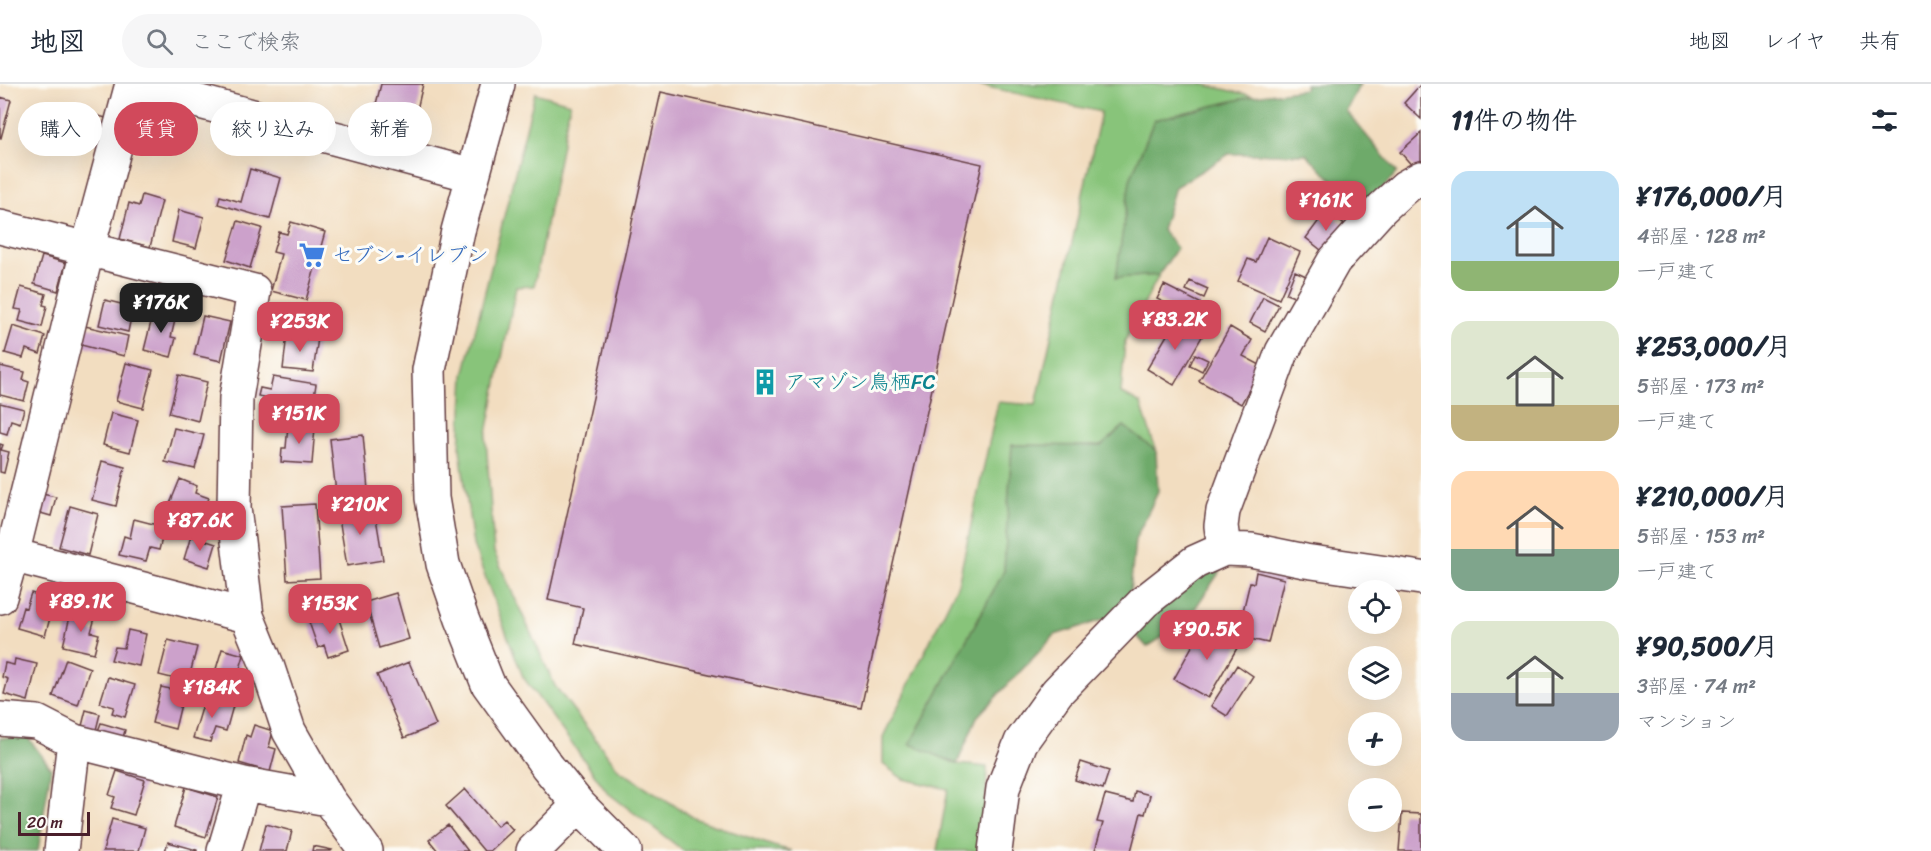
<!DOCTYPE html>
<html lang="ja">
<meta charset="utf-8">
<style>
body{margin:0;font-family:Sriracha,"Klee One",sans-serif;background:#f6f6f7;color:#1f2937;height:100vh;display:flex;flex-direction:column;font-size:22px;white-space:nowrap}
*{box-sizing:border-box;margin:0}
p{font-size:20px;color:#747a83}
.icon{flex:none;width:33px;height:33px;fill:none;stroke:currentColor;stroke-width:2;stroke-linecap:round;stroke-linejoin:round}
.map{position:relative;flex:1;overflow:hidden}
.drawer{display:flex;flex-direction:column;background:#fff;width:510px}
.drawer>*{flex:none}
.hud{position:absolute;left:18px;top:18px;width:570px;height:54px;display:flex;gap:12px}
.fabs{position:absolute;left:1348px;top:496px;display:grid;gap:12px}
.fabs a{display:grid;place-items:center;width:54px;height:54px;border-radius:50%;background:#fff;box-shadow:0 6px 24px #0002;font-size:30px}
.scale{position:absolute;left:18px;bottom:15px;width:72px;box-sizing:border-box;padding-left:6px;border:3px solid #4a1f2b;border-top:0;font-size:16px;line-height:21px;white-space:nowrap;color:#4a1f2b;-webkit-text-stroke:4px #fdfcf7;paint-order:stroke}
.price{position:absolute;translate:-50% -51px;padding:0 14px;border-radius:12px;background:#d1495b;color:#fff;font-size:20px;line-height:39px;filter:drop-shadow(0 2px 3px #0008)}
.price::after{content:'';position:absolute;left:50%;top:36px;width:18px;height:14px;margin-left:-9px;background:inherit;clip-path:polygon(0 0,100% 0,50% 100%)}
.price.selected{background:#222;color:#fff}
ul{padding:0;list-style:none}
li{display:flex;align-items:center;gap:18px;height:150px;padding:0 30px}
li span{display:grid;place-items:center;flex:none;width:168px;height:120px;border-radius:18px;color:#555}
li>.icon{margin-inline-start:auto}
span .icon{width:72px;height:72px;fill:#fffc;stroke-width:1}
li b{font-size:26px}
h2{display:flex;justify-content:space-between;align-items:center;height:72px;padding:0 30px;font-size:26px}
.chip{padding:0 21px;border-radius:27px;background:#fff;box-shadow:0 6px 24px #0002;font-size:21px;line-height:54px}
.chip.selected{background:#d1495b;color:#fff}
header{display:flex;align-items:center;gap:36px;box-sizing:border-box;height:84px;padding:0 30px;background:#fff;border-bottom:2px solid #e0e1e3}
header strong{font-size:28px}
nav{display:flex;gap:33px;margin-inline-start:auto;font-size:21px}
.search{width:420px;height:54px;background:#f6f6f7;display:flex;align-items:center;gap:15px;box-sizing:border-box;padding:0 21px;border-radius:33px;color:#747a83;font-size:22px}
main{display:flex;flex:1;min-height:0}
.map>svg:first-child{display:block}
</style>
<header>
<strong>地図</strong>
<div class="search"><svg class="icon" aria-label="search" viewBox="0 0 24 24"><circle cx="10" cy="10" r="6"/><path d="M15 15l6 6"/></svg>ここで検索</div>
<nav><a>地図</a><a>レイヤ</a><a>共有</a></nav>
</header>
<main>
<div class="map">
<svg width="1421" height="767" viewBox="0 0 1421 767">
<rect width="100%" height="100%" fill="#fdfcf7"/>
<filter id="ink" filterUnits="userSpaceOnUse"><feTurbulence type="fractalNoise" baseFrequency=".0167" numOctaves="2"/><feDisplacementMap in="SourceGraphic" scale="12" xChannelSelector="R" yChannelSelector="G"/><feConvolveMatrix kernelMatrix="1 2 1 2 8 2 1 2 1" color-interpolation-filters="sRGB"/></filter>
<filter id="wash" filterUnits="userSpaceOnUse"><feTurbulence type="fractalNoise" baseFrequency=".008" numOctaves="4" result="noise"/><feDisplacementMap in="SourceGraphic" scale="24" xChannelSelector="R" yChannelSelector="G"/><feGaussianBlur stdDeviation="1.35" result="paint"/><feColorMatrix in="noise" values="0 0 0 0 0 0 0 0 0 0 0 0 0 0 0 0 0 1.4 0 .05"/><feComposite in="paint" operator="in"/></filter>
<g filter="url(#wash)">
<rect width="100%" height="100%" fill="#f2ddc0"/>
<path fill="#88c47a" stroke="#697252" stroke-width="1.5" d="M974 0H1201L1254 12 1154 36 1116 194 1159 191 1125 257 1121 309 1141 320 1156 367 1124 342 1101 362 1012 361 1004 487 910 660 957 680 987 683 984 767H937L948 705 903 695 883 680V653L958 500 998 318 1036 321 1101 28Z
M535 9 570 19 534 202 516 203 486 354 494 468 555 602 619 686 694 734 773 762 792 767H684L608 709 523 593 473 461 460 365 464 291Z"/>
<path fill="#6eaa6a" stroke="#5c644a" stroke-width="1.5" d="M1305 0H1360L1346 27 1397 88 1364 127 1306 70H1229L1175 103 1162 146 1177 164 1159 191 1116 194 1130 96 1154 36 1254 12 1304 5Z
M1124 342 1156 367 1158 408 1135 456 1130 509 1152 519 1201 480 1221 486 1186 538 1147 563 1118 531 1055 551 977 633 957 680 910 660 1004 487 1012 361 1101 362Z
M27 652 51 684 38 767H0V654Z"/>
<g id="blocks">
<path fill="#cca1cb" d="M381 0H423L416 30 376 20Z
M1421 0V35L1404 19Z
M661 8 982 80 861 624 575 560 583 524 548 516Z
M0 13 11 16 1 54H0Z
M70 24 106 34 100 59 78 54 80 45 65 41Z
M1421 49V82L1416 86 1400 68Z
M250 85 281 94 270 135 218 120 220 112 241 118Z
M142 111 162 117 150 163 120 155 129 119 139 122Z
M179 126 204 133 196 164 172 158Z
M1326 127 1347 143 1326 170 1306 154Z
M238 137 262 144 250 184 226 176Z
M291 138 325 148 306 216 271 207 281 170 273 168 279 148 287 150Z
M1267 153 1300 168 1279 215 1238 197 1248 175 1256 178Z
M42 172 66 179 58 207 34 200Z
M1295 187 1306 192 1297 214 1286 210Z
M1190 197 1208 205 1204 214 1186 206Z
M1164 201 1200 219 1193 233 1157 215Z
M21 203 46 210 43 221 47 222 42 243 19 237 22 226 15 225Z
M1263 213 1279 221 1265 247 1250 239Z
M105 216 133 223 128 248 99 241Z
M154 226 176 232 171 253 176 254 171 273 144 266Z
M203 232 230 238 221 277 194 271Z
M1177 234 1204 249 1174 301 1147 285Z
M13 242 45 252 40 270 26 265 23 274 5 269Z
M85 242 128 252 124 272 81 261Z
M1230 243 1252 256 1243 272 1262 282 1241 320 1199 297Z
M287 250 318 254 313 288 283 285Z
M1195 270 1208 276 1202 287 1190 281Z
M126 279 153 286 143 324 116 317Z
M0 282 25 288 23 296 29 298 24 317 0 311Z
M179 291 207 298 198 337 169 329Z
M273 293 316 300 312 326 281 321 280 328 266 326 268 314 258 312 260 304 270 306Z
M0 319 24 325 20 339 11 336 7 350 0 348Z
M111 329 138 336 130 368 103 361Z
M288 341 315 343 312 380 281 378 282 364H286Z
M174 344 204 351 195 385 165 378Z
M363 351 368 406 336 409 330 355Z
M0 360 3 361 1 366 9 368 4 389 0 388Z
M102 377 125 383 116 422 92 416Z
M180 395 197 402 195 409 209 414 199 440 167 427Z
M42 410 56 413 51 432 37 428Z
M315 420 320 494 287 496 282 422Z
M70 422 98 430 88 471 59 463Z
M374 422 383 476 347 482 338 428Z
M134 435 165 443 159 466 150 464 146 477 119 471 124 452 130 454Z
M191 452 216 460 209 483 184 475Z
M1256 488 1284 495 1268 559 1237 552 1250 498 1254 499Z
M31 509 55 516 45 552 17 544 23 523 26 524Z
M396 509 409 555 379 564 366 518Z
M71 528 95 534 91 548 99 550 94 569 63 562Z
M337 529 349 566 328 573 324 561 318 564 309 538Z
M1205 539 1240 559 1208 614 1174 595Z
M128 546 146 550 139 582 111 576 115 563 124 564Z
M168 556 197 563 188 598 159 591Z
M222 565 244 571 240 585 247 587 240 614 210 605Z
M15 575 37 580 28 617 4 610 8 595 2 593 5 579 14 581Z
M66 575 90 584 78 621 53 612Z
M409 578 436 641 404 654 377 591Z
M1237 581 1253 592 1227 632 1211 622Z
M108 593 135 601 125 633 112 629 114 623 100 619Z
M161 603 184 608 175 645 152 639Z
M205 614 233 622 226 647 215 644 210 658 193 654Z
M86 626 100 630 96 646 82 642Z
M101 639 125 646 123 654 98 647Z
M254 641 273 647 269 663 276 665 270 688 239 679 246 651 250 653Z
M1081 678 1109 687 1103 705 1075 696Z
M117 687 145 696 134 731 111 724 115 713 109 711Z
M186 703 218 713 206 753 174 743Z
M465 705 497 742 504 736 513 746 490 767H484L446 722Z
M1135 707 1150 711 1145 730 1141 729 1131 767 1095 766 1103 739 1097 738 1105 711 1133 718Z
M1402 729 1421 730V767H1399Z
M112 735 145 744 139 767H103Z
M266 740 292 747 287 767H259Z
M448 741 468 767H438L429 756Z
M168 758 197 766V767H165Z
M313 762 332 766 331 767H312Z"/>
</g>
</g>
<g filter="url(#ink)">
<use href="#blocks" fill-opacity="0" stroke="#633c41" stroke-width="1.5"/>
<g fill="none" stroke-linecap="round" stroke-linejoin="round">
<g stroke="#633c41" stroke-width="36">
<path id="minor" d="M133 0 472 91
M498 0 458 147 429 286 432 414 443 480 462 535 488 600 547 682 579 721 625 767
M0 143 254 207 236 314 234 424 247 532 267 581 289 647 328 715 366 767
M1224 465 1221 442 1223 427 1282 268 1334 177 1382 124 1405 103 1421 94
M12 471 247 532
M0 513 12 471 87 167 132 0
M0 635 37 638 74 657 244 700 328 715
M61 767 74 657
M224 767 244 700
M533 767 579 721
M995 767 1003 704 1021 658 1057 608 1144 518 1195 478 1224 465 1251 466 1305 477 1421 494"/>
</g>
<use href="#minor" stroke="#fff" stroke-width="33"/>
</g>
</g>
<defs>
<g id="supermarket-bare" transform="scale(2.07)"><path d="M-6-5.5h2.5l.6 2H6L4.5 2H-2.5L-4.4-4H-6ZM-1.5 3.2a1.3 1.3 0 1 0 .1 0ZM3 3.2a1.3 1.3 0 1 0 .1 0Z" fill="#3f7fe0" stroke="#fdfcf7" stroke-width="2.5" paint-order="stroke"/></g>
<g id="building-bare" transform="scale(2.07)"><path d="M-4-6H4V6H1V3H-1V6H-4ZM-2.5-4.3h1.7v1.8h-1.7ZM.8-4.3h1.7v1.8H.8ZM-2.5-1h1.7V.8h-1.7ZM.8-1h1.7V.8H.8Z" fill="#0f9aa8" stroke="#fdfcf7" stroke-width="2.5" paint-order="stroke"/></g>
</defs>
<g fill-rule="evenodd">
<use href="#supermarket-bare" x="312" y="171"/>
<use href="#building-bare" x="765" y="298"/>
</g>
<g text-anchor="middle" stroke-width="6" stroke-linejoin="round" paint-order="stroke">
<g font-size="21" fill="#366cbe" stroke="#fdfcf7" text-anchor="start">
<text x="332" y="178">セブン-イレブン</text>
</g>
<g font-size="21" fill="#0d838f" stroke="#fdfcf7" text-anchor="start">
<text x="785" y="305">アマゾン鳥栖FC</text>
</g>
</g>
</svg>
<div class="fabs">
<a><svg class="icon" aria-label="locate" viewBox="0 0 24 24"><circle cx="12" cy="12" r="6"/><path d="M12 2v4M12 18v4M2 12h4M18 12h4"/></svg></a>
<a><svg class="icon" aria-label="layers" viewBox="0 0 24 24"><path d="M12 4l9 5-9 5-9-5zM3 14l9 5 9-5"/></svg></a>
<a>+</a>
<a>−</a>
</div>
<div class="scale">20 m</div>
<b class="price" style="left:1326px;top:148px">¥161K</b>
<b class="price selected" style="left:161px;top:250px">¥176K</b>
<b class="price" style="left:1175px;top:267px">¥83.2K</b>
<b class="price" style="left:300px;top:269px">¥253K</b>
<b class="price" style="left:299px;top:361px">¥151K</b>
<b class="price" style="left:360px;top:452px">¥210K</b>
<b class="price" style="left:200px;top:468px">¥87.6K</b>
<b class="price" style="left:81px;top:549px">¥89.1K</b>
<b class="price" style="left:330px;top:551px">¥153K</b>
<b class="price" style="left:1207px;top:577px">¥90.5K</b>
<b class="price" style="left:212px;top:635px">¥184K</b>
<div class="hud">
<a class="chip">購入</a>
<a class="chip selected">賃貸</a>
<a class="chip">絞り込み</a>
<a class="chip">新着</a>
</div>
</div>
<section class="drawer">
<h2>11件の物件<svg class="icon" aria-label="filters" viewBox="0 0 24 24"><path d="M4 7h16M4 17h16"/><circle cx="9" cy="7" r="2"/><circle cx="15" cy="17" r="2"/></svg></h2>
<ul>
<li><span style="background:linear-gradient(#bfe0f5 75%,#8fb573 0)"><svg class="icon" aria-label="home" viewBox="0 0 24 24"><path d="M3 11l9-7 9 7M6 9v11h12V9"/></svg></span><div><b>¥176,000/月</b><p>4部屋 · 128 m²</p><p>一戸建て</p></div></li>
<li><span style="background:linear-gradient(#dfe7d0 70%,#c2b280 0)"><svg class="icon" aria-label="home" viewBox="0 0 24 24"><path d="M3 11l9-7 9 7M6 9v11h12V9"/></svg></span><div><b>¥253,000/月</b><p>5部屋 · 173 m²</p><p>一戸建て</p></div></li>
<li><span style="background:linear-gradient(#ffd9b3 65%,#7fa58c 0)"><svg class="icon" aria-label="home" viewBox="0 0 24 24"><path d="M3 11l9-7 9 7M6 9v11h12V9"/></svg></span><div><b>¥210,000/月</b><p>5部屋 · 153 m²</p><p>一戸建て</p></div></li>
<li><span style="background:linear-gradient(#dfe7d0 60%,#9aa5b1 0)"><svg class="icon" aria-label="home" viewBox="0 0 24 24"><path d="M3 11l9-7 9 7M6 9v11h12V9"/></svg></span><div><b>¥90,500/月</b><p>3部屋 · 74 m²</p><p>マンション</p></div></li>
</ul>
</section>
</main>
